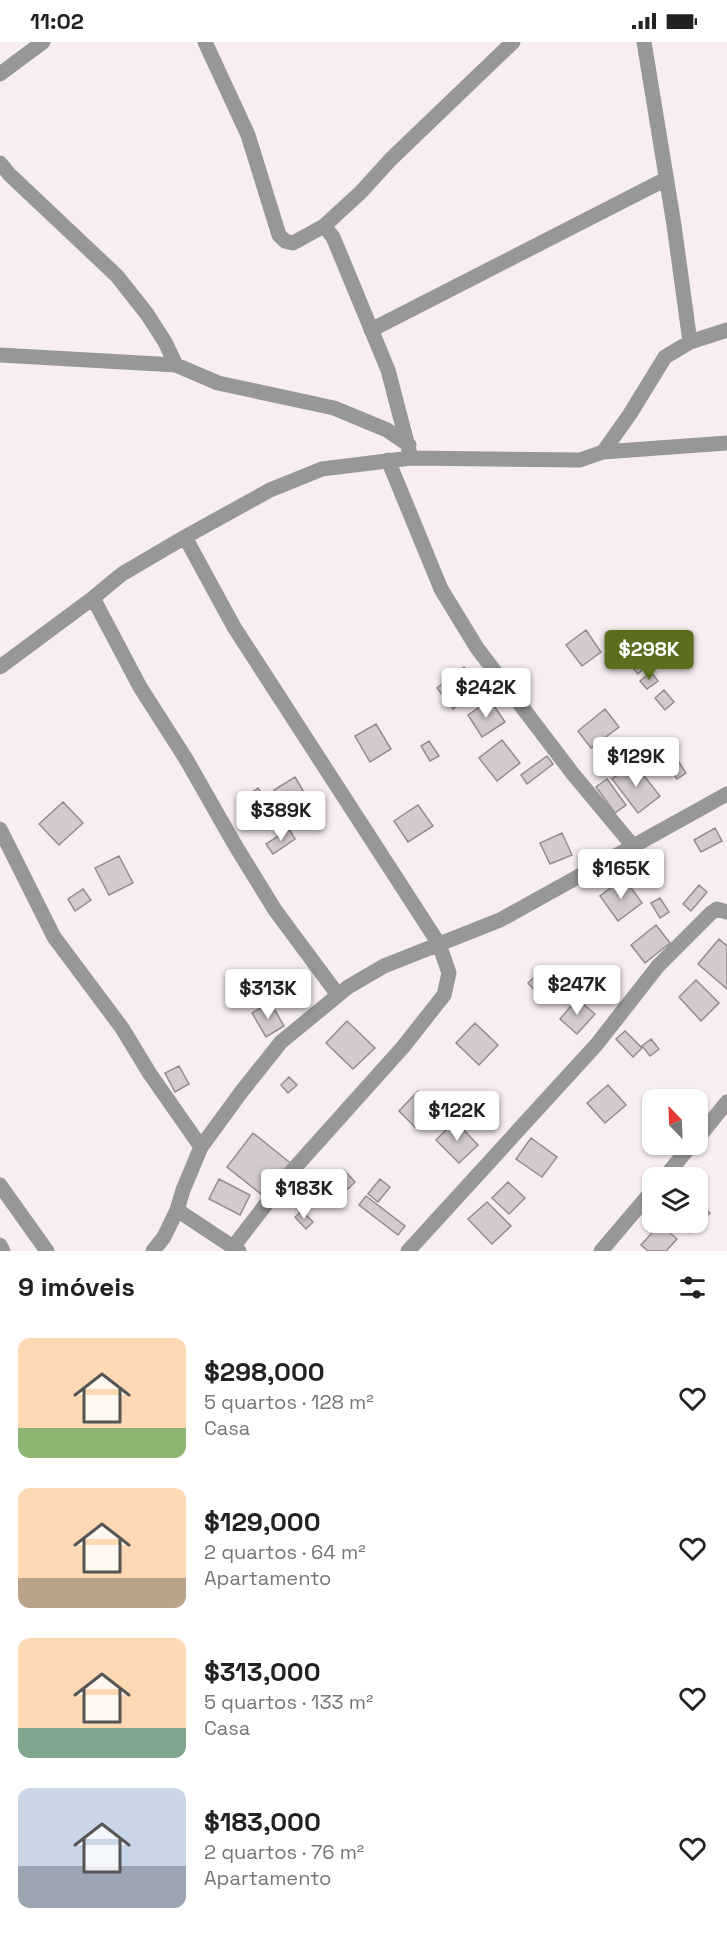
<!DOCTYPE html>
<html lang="pt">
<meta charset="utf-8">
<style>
body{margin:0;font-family:"Space Grotesk",sans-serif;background:#f6f6f6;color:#222;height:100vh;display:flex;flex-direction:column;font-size:22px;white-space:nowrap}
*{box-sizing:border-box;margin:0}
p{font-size:20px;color:#767676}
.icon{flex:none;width:33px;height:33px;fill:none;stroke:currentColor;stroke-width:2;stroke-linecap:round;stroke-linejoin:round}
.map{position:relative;height:1209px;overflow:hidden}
.side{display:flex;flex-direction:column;background:#fff;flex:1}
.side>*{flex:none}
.needle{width:39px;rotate:337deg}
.fabs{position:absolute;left:642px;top:1047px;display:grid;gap:12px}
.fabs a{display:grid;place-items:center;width:66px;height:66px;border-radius:12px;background:#fff;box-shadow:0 2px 4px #0004;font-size:30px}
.price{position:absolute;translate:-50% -51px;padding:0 14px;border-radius:6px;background:#fff;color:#222;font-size:20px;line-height:39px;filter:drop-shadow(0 2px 3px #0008)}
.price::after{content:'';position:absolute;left:50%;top:36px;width:18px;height:14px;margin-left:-9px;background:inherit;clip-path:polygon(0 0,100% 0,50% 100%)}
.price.selected{background:#5a6e1d;color:#fff}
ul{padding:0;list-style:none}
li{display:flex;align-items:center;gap:18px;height:150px;padding:0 18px}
li span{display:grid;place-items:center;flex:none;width:168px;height:120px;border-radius:12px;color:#555}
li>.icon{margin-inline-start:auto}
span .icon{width:72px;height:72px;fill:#fffc;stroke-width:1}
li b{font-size:26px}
h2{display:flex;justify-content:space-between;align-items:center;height:72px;padding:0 18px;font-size:26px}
.status{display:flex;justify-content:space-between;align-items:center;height:42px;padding:0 30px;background:#fff;direction:ltr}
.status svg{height:16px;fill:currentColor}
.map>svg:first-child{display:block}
</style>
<div class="status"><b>11:02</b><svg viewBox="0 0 49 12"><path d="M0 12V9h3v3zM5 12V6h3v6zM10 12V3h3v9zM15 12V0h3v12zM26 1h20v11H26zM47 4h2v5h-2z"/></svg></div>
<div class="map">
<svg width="727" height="1209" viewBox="0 0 727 1209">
<rect width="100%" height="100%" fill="#f8eef1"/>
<path fill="#d4cacd" stroke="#958c8e" stroke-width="1.5" d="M586 588 601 610 582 624 566 603Z
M640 618 646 624 638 632 632 625Z
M464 625 480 646 453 667 437 646Z
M651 630 658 639 647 647 640 639Z
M664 648 674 660 665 668 655 656Z
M490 658 505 680 482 695 468 673Z
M605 667 619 685 591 706 578 689Z
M376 682 391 707 370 720 355 694Z
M502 698 520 721 497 739 479 716Z
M429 699 439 714 430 719 421 704Z
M547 714 553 722 527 742 521 733Z
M675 714 686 731 677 737 666 720Z
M634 721 660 754 638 771 612 737Z
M295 735 306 754 285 767 274 748Z
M607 737 626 763 615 771 596 745Z
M258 746 272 766 255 778 241 758Z
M63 760 83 781 59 803 39 782Z
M418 763 433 784 408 800 394 779Z
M715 786 722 799 701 810 694 798Z
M289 787 295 797 273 812 266 802Z
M562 791 572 813 550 822 540 801Z
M119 814 133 841 109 853 95 826Z
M624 836 642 861 618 879 600 854Z
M699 843 707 850 691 869 683 862Z
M83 847 91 858 75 869 68 857Z
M660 856 669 870 660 876 651 861Z
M656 883 670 901 645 921 631 903Z
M719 897 727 904V947L698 922Z
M545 925 559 938 541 955 528 941Z
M602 927 615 942 603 952 590 937Z
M696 938 719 961 701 979 679 955Z
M577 957 595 972 577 992 560 977Z
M270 960 284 984 266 995 252 971Z
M347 979 375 1006 353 1027 326 1001Z
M475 981 498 1003 479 1023 456 1001Z
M625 989 642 1006 633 1015 616 997Z
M651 997 659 1007 650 1014 642 1004Z
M179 1024 189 1042 175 1050 165 1031Z
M289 1035 297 1043 288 1051 281 1043Z
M608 1043 626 1063 605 1081 587 1061Z
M418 1049 435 1066 415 1085 399 1069Z
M455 1079 478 1103 459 1121 436 1098Z
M253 1091 293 1123 266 1156 227 1125Z
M531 1096 557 1115 542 1135 516 1117Z
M344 1128 355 1140 340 1155 329 1144Z
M219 1137 250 1153 240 1173 209 1157Z
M380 1137 390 1145 378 1160 368 1152Z
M508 1140 525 1156 509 1172 492 1156Z
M366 1154 405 1184 398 1193 359 1163Z
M698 1159 710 1171 690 1191 679 1180H698Z
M487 1160 511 1184 492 1202 468 1177Z
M302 1169 313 1180 306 1187 295 1175Z
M660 1182 677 1197 666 1209H648L641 1203Z"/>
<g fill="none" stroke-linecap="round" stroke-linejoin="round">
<path stroke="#979895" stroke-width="15" d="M205 0 248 93 279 193 285 199 293 201 324 184 333 195 388 328 411 416 580 418 603 410 630 372 665 315 690 300 727 288
M644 0 674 183 690 300
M0 32 43 0
M0 121 10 133 117 234 147 272 165 300 176 323 218 341 334 366 387 388 409 403
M324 184 361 150 391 117 513 0
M371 288 666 137
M0 313 176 323
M603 410 727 401
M388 418 441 547 477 606 573 732 633 804
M185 495 270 448 322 427 411 416
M93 556 140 645 186 717 235 803 275 868 338 953
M0 625 93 556 122 532 185 495 234 585 439 902 449 931 444 953 403 1005 291 1130 233 1205
M0 787 54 895 122 986 150 1032 201 1105 183 1148 177 1168 164 1195 153 1209
M698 1096 727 1060
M201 1105 242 1049 281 1000 348 945 384 924 500 878 727 752
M664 1136 692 1102
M0 1143 47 1209
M177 1168 239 1209
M408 1209 597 1002 658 924 711 871 717 867 727 870
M601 1209 652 1149"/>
<path stroke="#979895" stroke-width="15" d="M0 1203 3 1209"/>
</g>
</svg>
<div class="fabs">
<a><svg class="needle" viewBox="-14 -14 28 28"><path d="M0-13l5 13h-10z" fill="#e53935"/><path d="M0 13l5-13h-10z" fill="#767676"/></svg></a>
<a><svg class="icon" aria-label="layers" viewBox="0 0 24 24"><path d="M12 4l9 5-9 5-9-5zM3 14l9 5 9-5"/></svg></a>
</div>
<b class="price selected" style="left:649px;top:639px">$298K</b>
<b class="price" style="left:486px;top:677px">$242K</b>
<b class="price" style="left:636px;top:746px">$129K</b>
<b class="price" style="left:281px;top:800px">$389K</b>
<b class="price" style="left:621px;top:858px">$165K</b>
<b class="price" style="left:577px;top:974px">$247K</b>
<b class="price" style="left:268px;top:978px">$313K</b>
<b class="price" style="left:457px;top:1100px">$122K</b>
<b class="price" style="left:304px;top:1178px">$183K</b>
</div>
<section class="side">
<h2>9 imóveis<svg class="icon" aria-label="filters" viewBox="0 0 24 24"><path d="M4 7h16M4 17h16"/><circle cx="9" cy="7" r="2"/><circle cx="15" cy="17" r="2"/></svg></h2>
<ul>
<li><span style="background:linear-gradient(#ffd9b3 75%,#8fb573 0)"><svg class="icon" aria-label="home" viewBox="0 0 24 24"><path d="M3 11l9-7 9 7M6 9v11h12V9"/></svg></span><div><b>$298,000</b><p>5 quartos · 128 m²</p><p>Casa</p></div><svg class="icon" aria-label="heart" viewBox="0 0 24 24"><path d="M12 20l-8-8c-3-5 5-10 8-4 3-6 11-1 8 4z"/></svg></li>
<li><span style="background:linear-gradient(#ffd9b3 75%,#b9a48a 0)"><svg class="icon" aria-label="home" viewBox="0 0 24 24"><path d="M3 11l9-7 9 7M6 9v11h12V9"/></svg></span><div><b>$129,000</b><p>2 quartos · 64 m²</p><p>Apartamento</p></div><svg class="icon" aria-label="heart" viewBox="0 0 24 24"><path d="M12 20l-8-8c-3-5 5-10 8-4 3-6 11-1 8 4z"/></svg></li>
<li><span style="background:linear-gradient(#ffd9b3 75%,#7fa58c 0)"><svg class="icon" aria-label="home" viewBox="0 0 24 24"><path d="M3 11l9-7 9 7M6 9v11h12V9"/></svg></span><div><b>$313,000</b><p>5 quartos · 133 m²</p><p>Casa</p></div><svg class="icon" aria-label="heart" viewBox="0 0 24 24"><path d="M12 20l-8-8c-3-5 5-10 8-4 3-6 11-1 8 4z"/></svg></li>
<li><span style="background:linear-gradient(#c9d6e8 65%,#9aa5b1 0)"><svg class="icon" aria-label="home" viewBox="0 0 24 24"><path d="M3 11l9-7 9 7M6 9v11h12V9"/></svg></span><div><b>$183,000</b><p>2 quartos · 76 m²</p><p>Apartamento</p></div><svg class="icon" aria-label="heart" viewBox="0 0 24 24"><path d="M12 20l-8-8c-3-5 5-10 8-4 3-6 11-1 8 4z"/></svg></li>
</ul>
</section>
